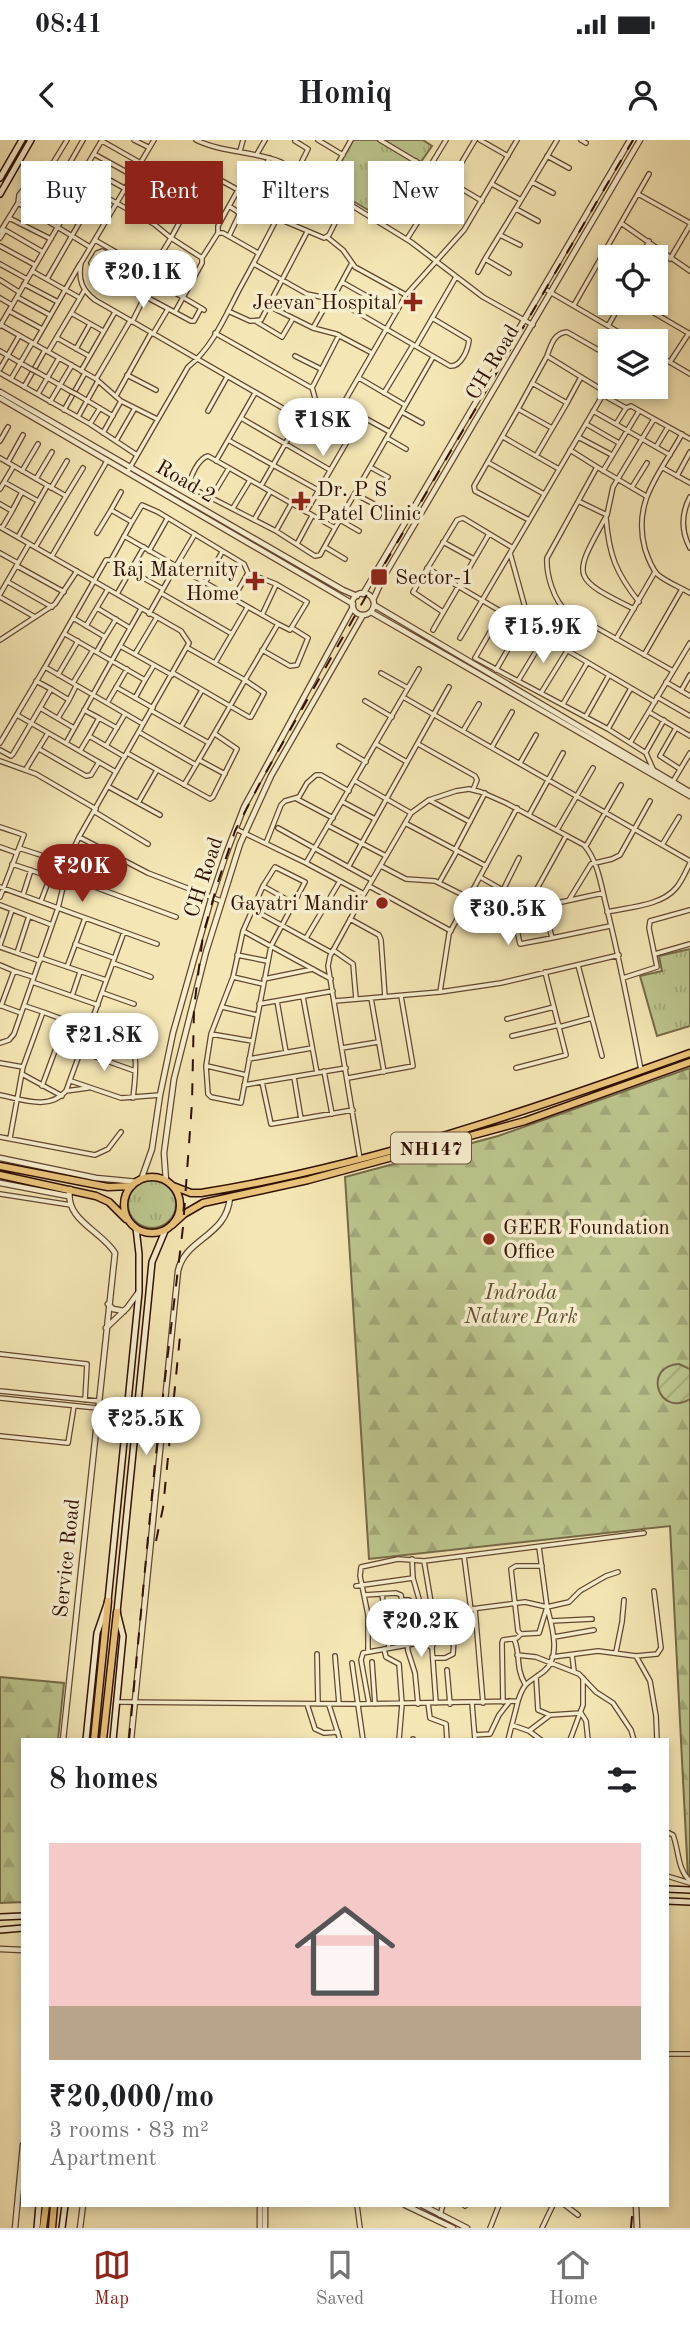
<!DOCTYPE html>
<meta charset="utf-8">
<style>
body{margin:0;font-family:"Old Standard TT",serif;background:#f2f2f2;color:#202124;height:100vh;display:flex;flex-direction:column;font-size:26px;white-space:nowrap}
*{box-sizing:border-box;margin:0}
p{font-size:23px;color:#757577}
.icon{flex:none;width:38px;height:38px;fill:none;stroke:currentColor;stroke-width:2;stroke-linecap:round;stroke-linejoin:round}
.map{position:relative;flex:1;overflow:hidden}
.drawer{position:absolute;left:21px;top:1598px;width:648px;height:469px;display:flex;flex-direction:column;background:#fff;border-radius:0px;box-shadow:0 4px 10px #0003}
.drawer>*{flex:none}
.guide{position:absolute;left:21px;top:21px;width:649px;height:63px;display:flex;gap:14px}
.buttons{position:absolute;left:598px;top:105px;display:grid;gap:14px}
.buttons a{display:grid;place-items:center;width:70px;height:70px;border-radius:0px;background:#fff;box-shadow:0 4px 10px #0003;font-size:35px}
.price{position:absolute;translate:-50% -60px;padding:0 16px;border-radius:24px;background:#fff;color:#222;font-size:23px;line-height:46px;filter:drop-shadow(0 2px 4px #0008)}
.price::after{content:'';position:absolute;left:50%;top:42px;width:21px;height:16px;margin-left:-10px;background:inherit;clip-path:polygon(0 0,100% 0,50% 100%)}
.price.on{background:#8f2418;color:#fff}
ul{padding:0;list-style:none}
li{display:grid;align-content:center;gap:14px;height:371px;padding:0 28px}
li span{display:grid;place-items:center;height:217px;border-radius:0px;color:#555}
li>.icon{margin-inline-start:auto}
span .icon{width:126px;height:126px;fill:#fffc;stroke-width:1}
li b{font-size:30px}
h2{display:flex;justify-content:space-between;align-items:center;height:84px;padding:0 28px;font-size:30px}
.chip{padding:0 24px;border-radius:0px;background:#fff;box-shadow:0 4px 10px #0003;font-size:24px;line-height:63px}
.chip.on{background:#8f2418;color:#fff}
.status{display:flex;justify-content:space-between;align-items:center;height:49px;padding:0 35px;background:#fff;direction:ltr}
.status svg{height:19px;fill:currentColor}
header{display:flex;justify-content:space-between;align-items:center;height:91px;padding:0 28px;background:#fff;font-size:32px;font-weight:700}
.tabs{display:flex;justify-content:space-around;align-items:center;height:98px;border-top:2px solid #e0e0e0;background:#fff;font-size:19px;color:#757577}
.tabs a{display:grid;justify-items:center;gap:4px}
.tabs .on{color:#8f2418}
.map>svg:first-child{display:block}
</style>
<div class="status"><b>08:41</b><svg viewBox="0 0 49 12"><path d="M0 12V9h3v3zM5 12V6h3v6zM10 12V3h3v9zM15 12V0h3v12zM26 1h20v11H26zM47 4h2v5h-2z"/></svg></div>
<header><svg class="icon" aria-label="back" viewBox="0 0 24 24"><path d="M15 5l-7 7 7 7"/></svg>Homiq<svg class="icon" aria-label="person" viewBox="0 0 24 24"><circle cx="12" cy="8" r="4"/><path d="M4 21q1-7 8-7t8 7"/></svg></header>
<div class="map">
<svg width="690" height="2088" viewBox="0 0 690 2088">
<defs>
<pattern id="grass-tufts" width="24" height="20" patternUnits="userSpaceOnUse" patternTransform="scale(1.75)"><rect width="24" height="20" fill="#bcc58d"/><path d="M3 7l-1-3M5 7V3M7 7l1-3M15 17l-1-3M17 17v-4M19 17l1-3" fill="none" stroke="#a2a878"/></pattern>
<pattern id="forest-firs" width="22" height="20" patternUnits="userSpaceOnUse" patternTransform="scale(1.75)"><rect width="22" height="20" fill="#bcc58d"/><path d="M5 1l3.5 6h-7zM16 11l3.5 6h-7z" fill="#a2a878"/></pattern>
<pattern id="garden-furrows" width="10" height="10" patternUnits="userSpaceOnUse" patternTransform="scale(1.75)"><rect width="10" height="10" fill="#bcc58d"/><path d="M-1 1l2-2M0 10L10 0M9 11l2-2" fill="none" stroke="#a2a878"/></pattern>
</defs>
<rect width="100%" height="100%" fill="#f5e7b5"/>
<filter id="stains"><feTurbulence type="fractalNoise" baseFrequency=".00286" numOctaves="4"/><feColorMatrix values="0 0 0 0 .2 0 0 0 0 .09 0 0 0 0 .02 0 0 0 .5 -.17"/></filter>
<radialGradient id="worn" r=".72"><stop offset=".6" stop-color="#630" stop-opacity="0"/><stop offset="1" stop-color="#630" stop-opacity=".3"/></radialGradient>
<path fill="url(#grass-tufts)" stroke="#766a48" stroke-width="2" d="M353 0H423L432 6 382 78 327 46Z
M690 809V886L657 896 640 836 662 831 659 816Z
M128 1064a24 24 0 1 1 48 0a24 24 0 1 1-48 0Z"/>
<path fill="url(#forest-firs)" stroke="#766a48" stroke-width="2" d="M690 928V1737H688L670 1386 369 1419 345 1037 498 996Z
M0 1537 64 1543 58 1599 23 1600V1762L0 1763Z"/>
<path fill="url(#garden-furrows)" stroke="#766a48" stroke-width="2" d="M679 1224 690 1229V1259C658 1278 642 1226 679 1224Z"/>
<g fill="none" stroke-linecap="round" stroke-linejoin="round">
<g stroke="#614630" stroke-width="6">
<path id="minor" d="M134 0 148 7
M154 0 81 123C78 140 82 150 95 160L300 278C314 283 329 282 339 271L406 155 464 90 517 0
M196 0C223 13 254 11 281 22L411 102 483 157 533 185
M318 0 343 15
M380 0 482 61
M480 0 508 16
M581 0 586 3
M102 1 139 22
M295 1 308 9 297 31
M240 11 243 0
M94 14 132 35
M257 14 265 0
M547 16 569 28
M278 21 267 43 288 58
M43 24 97 52
M40 25 34 29V37L73 60
M86 27 124 48
M50 28 67 0
M429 28 446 0
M63 35 83 0
M77 42 102 0
M450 42 475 0
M532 42 553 53
M492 44 521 60 485 119 509 133
M82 45 32 131 80 158 84 151
M324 48 351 0
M638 54 690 83
M521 60 557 0
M516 69 538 81
M66 73 27 51H22L19 55 18 63 90 107
M9 78 51 99
M277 78 324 98 329 95 346 61
M380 82 416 21
M621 83 690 131
M0 92 42 24
M218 93V86L229 66
M500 95 520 105
M229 96 239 75 238 72 229 66 238 50
M327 97 343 110 355 127 406 155
M0 98 5 90 43 112
M407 99 445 39
M95 100 147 130 152 129 171 98 202 118V123L175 172
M0 106 35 125
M641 117 649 101
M202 118 218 93H223L258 113
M600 119 611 124
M670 119 690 85
M0 124 27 139
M254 124 307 154 336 160 450 226C461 227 468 210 469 200L432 178
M478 132 485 119
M47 139 97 52 154 84 171 98 204 37 211 35 242 52 247 53 270 18
M0 140 19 152
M342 142 395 172
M24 144 58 162
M543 148 634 201
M17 157 50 175
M0 158 12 165
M333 158 352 123
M637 163 690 194
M574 165 649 34
M269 166 313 188 330 158
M201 168 194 181H191L96 130 91 123 97 113 102 111C135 130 168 148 201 168L204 170
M9 171 42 189
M228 171 250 181 261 180 307 92
M71 173 103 191
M132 182 153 140
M257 182 282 197 292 180
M1 185 96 239 121 261 157 279
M0 186 32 131
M608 186 621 163
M313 188 336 194 372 213
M215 193 310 247 313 246 339 195
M153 194 168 169
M57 198 89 216
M34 204 80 124
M416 206 456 137
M76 209 90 184
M0 211 31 229
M48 212 80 158
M656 214 690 234
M295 216 321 229
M670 222 689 193
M0 229 19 196
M81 231 115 172
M37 232 70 251
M0 233 90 284 137 315
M127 235 156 250
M359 238 405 265
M11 239 32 203
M96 239 130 181
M532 243 567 263 581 237
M24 247 45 210
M312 247 316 262 337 273
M604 251 547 216C551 205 554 193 567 192L611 217
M384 253 413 205
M38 254 59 218
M76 254 113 276
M603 255 626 268 616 284
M116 256 151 193
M50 262 72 225
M343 266 390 292
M626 268 631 266 690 299
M518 269 547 216
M64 270 85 233
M208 271 227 237
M593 271 670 315
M402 272 422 283
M78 277 98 241
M241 278 330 330
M90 284 100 268
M586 284 619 303
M103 293 121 261
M682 294C660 334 632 361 645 409 648 418 651 427 657 434 666 442 680 447 690 453
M503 297 536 316 567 263
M578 297 612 315
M387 298 406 309
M228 300 318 350
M0 301 8 287
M116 301 135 268
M656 307 668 287
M570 310 597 327 547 418C546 434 554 462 567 471L673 531
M208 316 335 388 320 415 315 416 276 391 190 347C189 337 199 318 208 316Z
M536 316 559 329
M0 318 66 356 36 406
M216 321 255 253
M8 322 23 295
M489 323 544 354
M370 327 388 337
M597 327 646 356
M663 328 690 343
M22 331 38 304
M128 331 188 227C212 208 225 177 239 150 260 112 280 73 300 33
M603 331 639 271
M677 336 690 312
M36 339 52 312
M4 342 22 352
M261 346 300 278
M632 347 647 323
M51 348 67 321
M0 349 13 327
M355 354 374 364
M66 356 83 328
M690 357C681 374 681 391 690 408
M211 358 229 328
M580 362 607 375C573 437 569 437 634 469
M0 364 12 371 22 352 38 361
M233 368 250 340
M111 370 121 352
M306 372 362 276
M607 375 613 347 654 279
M606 378C609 415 616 433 639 462
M254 380 270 352
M340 380 359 391
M529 380 475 351 474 346 518 269 552 288
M132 382 142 365 158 372 244 424 248 433 276 444 307 462 290 490 278 484 245 540 188 508
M0 387 181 491 189 503 79 697
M2 388 12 371
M335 388 433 217
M276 391 291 364
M97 393 111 370 132 382 111 420
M195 394 176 426 278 484
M124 396 176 426 149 474
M18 397 47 346
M443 402 474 419
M297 404 312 376
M325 407 345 419
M149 411 167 379
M0 413 18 423
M510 413 531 489
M52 416 107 321
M17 426 64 452
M427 428 655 562
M8 442 52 467
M205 443 222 412
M161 453 232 494
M0 454 29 404
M117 454 144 407
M0 457 35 477
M233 459 248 433
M97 468 130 488
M443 472 413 452 457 380 463 378 513 408
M501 473 475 518 608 589 646 613 653 629
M262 475 276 445
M73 478 105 497 97 511
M86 486 108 449
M433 490 489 394
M65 494 145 540 154 525
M105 497 116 479
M460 498 611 241
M616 499 655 432
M0 500 55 464 77 431
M120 506 141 469
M262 510 290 526 297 525 308 498 292 488
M135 514 157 477
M644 515 682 449
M215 523 247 468
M496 530 522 485
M173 533 249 577H251L264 553 245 540C225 575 205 610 184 645
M381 533 408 548
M58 535 78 501
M36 541 51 549 40 568
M518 541 544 498
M666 542 690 556
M73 543 93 510
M116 547 153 568
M51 549 69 560 58 578
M681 551 690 535
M541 553 567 511
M403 557 690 721
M657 557 690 576
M135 558 145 540
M69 560 76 546
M365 561 392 577
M107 563 127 529
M563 564 587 523
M84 570 99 578 89 596
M152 571 209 603
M649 572 690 596
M17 575 116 632
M586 576 609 535
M99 578 117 588
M143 584 45 527 106 420H111L163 449
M181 587 202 550
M676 588 660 616 680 629
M608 589 631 548
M463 591 479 564
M139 592 196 625
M0 603 45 527
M66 603 120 506 172 535
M630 603 690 503
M376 604 407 622
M418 604 475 636 477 640 473 650
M106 606 125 574
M339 606 366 622
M492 607 512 572
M39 609 86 636 91 635 99 622
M0 610 11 616 13 614 40 568 74 588
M80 611 89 596 125 617
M646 612 664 580
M127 613 210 659 213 657 237 609 215 594
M199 620 225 634
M0 621 36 634 96 669
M520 623 536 595
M26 629 48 593
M355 641 411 673
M672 643 690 613
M109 647 160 675
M297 659 333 678
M429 660 470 682
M343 662 375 679
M138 663 157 630
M95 672 148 704
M529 675 563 613
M405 683 486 726
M329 686 386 716
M0 687 24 695 0 757
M278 688 372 740
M236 689 306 723 364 754 330 816 328 826 360 1019
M557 690 593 628
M266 703 281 665 285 661 299 657 307 643 316 635H321L349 651
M662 705 679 677
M586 706 621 645
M0 707 17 713
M19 708 68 724
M455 710 485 653
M306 723 419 529
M12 724 63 741
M349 726 449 547
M381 726 406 739 435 741 469 758
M275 727 305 742 271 806 241 963 211 957 208 954 206 926 211 894 233 837 243 791 263 746Z
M65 736 176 777
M480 737 534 768 603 753
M439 743 457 711
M263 746 293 763
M369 746 451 791
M0 747 157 804
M503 750 519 718
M506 752 511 761 520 804 552 798
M364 754 411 673 429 660 456 651 469 649 481 652 506 663 584 705C598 721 601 745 606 765 620 820 630 874 641 930
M23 755 31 730
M569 760 591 724 612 719 620 715 650 661
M41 761 50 737
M0 765 52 785
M528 765 566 696
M544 766 552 798 610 786
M252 769 332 813
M607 772C629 767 661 766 676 748 682 741 686 731 690 723
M514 775 532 768
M350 779 379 795 381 800 385 857
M243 791 331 839
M306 798 340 741
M75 804 114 818
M0 805 12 770
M0 807 40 821
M333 810 353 824 356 859
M17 813 29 776
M655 814 690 804
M237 815 267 821
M41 818 106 840
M113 823 151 837
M0 825 14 831
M578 825 602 916
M67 827 85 778
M233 837 263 844
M623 838 657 827 649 788 650 781 690 770
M264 839 313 829
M32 842 98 865
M440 852 449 794 517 668
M103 853 134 864
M72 856 80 832
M303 857 317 933
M371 858 384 932
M277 861 286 912
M335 861 440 852 501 843 619 815
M259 864 333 851
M1 866 14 831 33 837
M2 866 21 873
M25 866 43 872
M222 867 257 875
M507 879 554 867
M92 883 126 893C140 908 135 939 133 958
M559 887 592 878
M211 894 252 901
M512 896 559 885
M0 903 9 900 14 894 58 768 71 714 79 697 148 733 221 761
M342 908 378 902
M82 912 135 931
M249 919 312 908
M0 923 23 927
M207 926 246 935
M516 928 566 915 545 832
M324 931 332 974
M22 934 62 956
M294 937 301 979
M348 938 413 926 401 856
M71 941 121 958 160 955
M262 942 271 984 353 970
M244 945 346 928
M42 946 66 881
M66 951 88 948
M0 955C21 959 49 971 66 951L124 792
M0 997 95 1015 108 1009 121 992
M10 998 23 927 43 872 89 889
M0 1054 71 1065
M0 1214 87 1224 85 1260
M0 1251 98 1261
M0 1258 97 1268
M0 1296 68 1303 74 1266
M539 1407 547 1467
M464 1416 471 1470
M542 1426H516L511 1429 518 1491 521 1494 539 1493 547 1467 569 1462 580 1451 606 1436 618 1432
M413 1438 423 1473 433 1474 436 1491 432 1508 436 1563
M356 1446 413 1438 412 1419
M382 1454 389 1508
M364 1455 396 1453 401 1455 408 1511 415 1533 418 1564
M402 1460H409L412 1463 417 1504
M475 1469 483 1563
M551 1481 592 1479
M554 1497 594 1490
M514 1499C521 1514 515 1527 525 1544
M384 1509 386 1517 399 1524 402 1564 399 1600
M368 1511V1475L360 1436 361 1427 398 1419 424 1421
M616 1512 622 1482 624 1460
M317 1514 318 1564
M517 1515 536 1517 579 1534 596 1552 613 1563 631 1590 634 1600
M572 1515 574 1531
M335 1516 339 1564
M636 1516 650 1541 656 1576 657 1600
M552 1517 598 1511 636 1516 657 1514 661 1508 654 1451
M433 1518H445L453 1514 456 1471
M372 1522 375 1564
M352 1523 363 1600
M447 1530 450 1564
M536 1537 538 1570 550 1575
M118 1562 358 1564 518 1561C524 1542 528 1543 543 1532 562 1518 552 1486 547 1467L525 1462 433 1474 424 1421 644 1393
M503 1562 502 1503 503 1500 517 1498 521 1494
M428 1563 430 1578 446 1584 447 1600
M472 1563 475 1600
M307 1564 315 1589 324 1593 338 1592
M369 1564 361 1520 363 1513 424 1502 431 1507
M329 1565 340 1600
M512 1585 529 1591 541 1600
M529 1591 550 1575 581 1573 586 1581 588 1600
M475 1595 490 1594 499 1575 510 1561
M413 1599V1600
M508 1600 518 1561
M570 1600 583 1565V1538
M667 1692 673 1695C679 1710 677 1729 690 1741
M667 1736 690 1743
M667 1914H690
M357 2065 360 2088
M565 2065 578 2075
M465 2066 466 2065
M440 2075 443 2065
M490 2088 499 2065
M542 2088 553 2065"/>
</g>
<g stroke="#614630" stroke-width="7">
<path id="tertiary" d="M0 252 343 450 357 456
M0 258 353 464
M352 464a11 11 0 1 1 22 0a11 11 0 1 1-22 0Z
M363 454 630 0
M373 460 383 438 640 0
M374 465 690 652
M371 472 690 656
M0 1018 96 1038 138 1042
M141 1040 152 1009 160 955 173 893 211 759 226 714 244 667 353 467
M166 1041 164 1013 174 939 206 812 240 704 271 636 363 475
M0 1043 68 1056
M108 1164 113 1169 124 1171
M106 1188 127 1168 138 1153
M63 1600 115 1113C102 1091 64 1080 70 1049
M131 1600 178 1131C185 1098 227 1097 230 1057
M0 1809 23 1810
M405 2065 453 2088
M422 2065 467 2088
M636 2065 637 2088
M15 2088 23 2005
M80 2088 83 2065
M260 2088V2065
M265 2088V2065"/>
</g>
<g stroke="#301003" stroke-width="8">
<path id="secondary" d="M0 38 22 0
M0 54 31 0
M86 1600 97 1493 108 1461 139 1152V1114L136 1088
M113 1600 123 1496 117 1472 148 1163 152 1122 165 1091
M667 1749 690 1750
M667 1761 690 1762
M0 1777 23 1776
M0 1790 23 1788
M37 2088 39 2065
M62 2088 65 2065"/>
</g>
<g stroke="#301003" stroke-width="9">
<path id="primary" d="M94 1600 108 1461
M103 1600 117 1472
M43 2088 46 2065
M52 2088 54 2065"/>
</g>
<g stroke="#301003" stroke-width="9">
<path id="trunk" d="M0 1026 108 1047 132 1046
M0 1035 96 1056 109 1062 126 1079
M124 1065a28 28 0 1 1 56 0a28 28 0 1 1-56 0Z
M173 1046 191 1053H201C368 1026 531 970 690 913
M172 1085 184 1074 203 1063 308 1040 525 981 690 922"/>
</g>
<use href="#minor" stroke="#f8efcf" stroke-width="3.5"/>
<use href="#tertiary" stroke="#f8efcf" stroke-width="4.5"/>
<use href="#secondary" stroke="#f8efcf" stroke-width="5"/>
<use href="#primary" stroke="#eac47a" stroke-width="6"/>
<use href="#trunk" stroke="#eac47a" stroke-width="6"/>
<path stroke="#301003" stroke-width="2" stroke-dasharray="12 12" stroke-linecap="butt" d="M156 1401 163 1368 180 1196
M129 1600 155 1323 183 1087 192 963 194 868 203 795 218 742 235 691 261 641 377 437 633 0
M631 2088 633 2065"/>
<g stroke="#614630" stroke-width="6" stroke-linecap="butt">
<path id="minor-bridge" d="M31 229 37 232
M70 251 76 254"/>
</g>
<use href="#minor-bridge" stroke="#f8efcf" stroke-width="3.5"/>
</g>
<g fill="#8f2418" stroke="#f8efcf" stroke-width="2.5">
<path d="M409.5 151.5h7v7h7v7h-7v7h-7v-7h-7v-7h7z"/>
<path d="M297.5 350.5h7v7h7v7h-7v7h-7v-7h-7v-7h7z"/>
<rect x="370" y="428" width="18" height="18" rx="3.5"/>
<path d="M251.5 430.5h7v7h7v7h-7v7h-7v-7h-7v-7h7z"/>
<circle cx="382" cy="763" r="7"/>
<circle cx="489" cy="1099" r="7"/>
</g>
<g text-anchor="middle" stroke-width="7" stroke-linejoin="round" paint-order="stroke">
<rect fill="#f8efcf" stroke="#6c5340" stroke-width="2" x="391" y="992.5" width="80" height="31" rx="5"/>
<g font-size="19" font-weight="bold" fill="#301003">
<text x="431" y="1015">NH147</text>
</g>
<g font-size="21" fill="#301003" stroke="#f8efcf" text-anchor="end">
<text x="397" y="169">Jeevan Hospital</text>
<text x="317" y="356" text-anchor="start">Dr. P S<tspan x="317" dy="24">Patel Clinic</tspan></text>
<text x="239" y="436">Raj Maternity<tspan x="239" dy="24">Home</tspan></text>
<text x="395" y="444" text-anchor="start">Sector-1</text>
<text x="368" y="770">Gayatri Mandir</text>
<text x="503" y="1094" text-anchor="start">GEER Foundation<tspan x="503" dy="24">Office</tspan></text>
</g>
<g font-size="21" fill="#301003" stroke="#f8efcf">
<text transform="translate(492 222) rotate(-59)" y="7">CH Road</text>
<text transform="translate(186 341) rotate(30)" y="7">Road 2</text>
<text transform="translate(203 737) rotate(-72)" y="7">CH Road</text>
<text transform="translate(66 1418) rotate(-84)" y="7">Service Road</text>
</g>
<g font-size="21" font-style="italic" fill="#614f33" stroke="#f8efcf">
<text x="521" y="1159">Indroda<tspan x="521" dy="24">Nature Park</tspan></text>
</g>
</g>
<rect width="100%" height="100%" filter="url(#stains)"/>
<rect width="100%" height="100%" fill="url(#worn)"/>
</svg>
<div class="buttons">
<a><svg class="icon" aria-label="locate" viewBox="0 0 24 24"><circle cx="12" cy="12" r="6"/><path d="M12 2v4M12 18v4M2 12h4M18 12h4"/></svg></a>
<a><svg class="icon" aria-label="layers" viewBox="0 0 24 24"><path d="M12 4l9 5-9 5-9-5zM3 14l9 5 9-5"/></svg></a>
</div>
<b class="price" style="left:143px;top:170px">₹20.1K</b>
<b class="price" style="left:323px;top:318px">₹18K</b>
<b class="price" style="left:543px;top:525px">₹15.9K</b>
<b class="price on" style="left:82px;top:764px">₹20K</b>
<b class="price" style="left:508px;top:807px">₹30.5K</b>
<b class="price" style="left:104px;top:933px">₹21.8K</b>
<b class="price" style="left:146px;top:1317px">₹25.5K</b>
<b class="price" style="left:421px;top:1519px">₹20.2K</b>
<div class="guide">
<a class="chip">Buy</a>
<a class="chip on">Rent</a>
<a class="chip">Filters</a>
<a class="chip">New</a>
</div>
<section class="drawer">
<h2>8 homes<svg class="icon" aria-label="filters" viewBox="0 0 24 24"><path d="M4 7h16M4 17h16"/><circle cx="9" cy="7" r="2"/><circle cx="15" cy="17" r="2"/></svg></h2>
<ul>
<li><span style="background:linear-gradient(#f6c9c9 75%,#b9a48a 0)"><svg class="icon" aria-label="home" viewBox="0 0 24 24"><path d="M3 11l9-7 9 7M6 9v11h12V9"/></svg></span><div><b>₹20,000/mo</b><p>3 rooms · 83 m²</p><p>Apartment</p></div></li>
</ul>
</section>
</div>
<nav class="tabs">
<a class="on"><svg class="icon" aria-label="map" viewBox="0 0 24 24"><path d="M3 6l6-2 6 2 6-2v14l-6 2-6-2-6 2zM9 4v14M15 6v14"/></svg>Map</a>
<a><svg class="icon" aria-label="saved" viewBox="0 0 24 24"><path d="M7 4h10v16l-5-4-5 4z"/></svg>Saved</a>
<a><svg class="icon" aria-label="home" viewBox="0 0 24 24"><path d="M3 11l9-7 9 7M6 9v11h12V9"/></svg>Home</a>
</nav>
